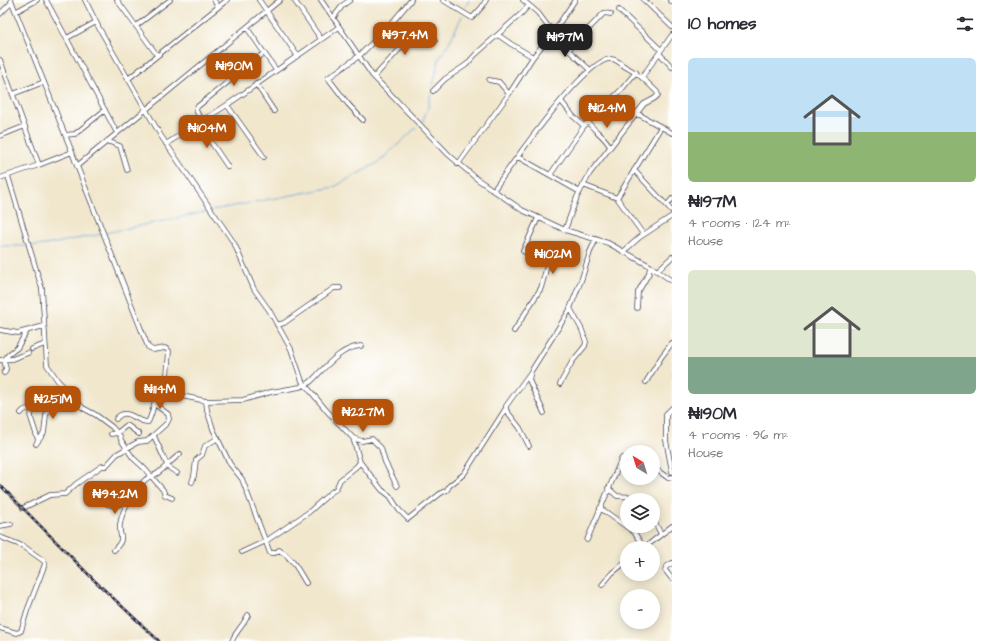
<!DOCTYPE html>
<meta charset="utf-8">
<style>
body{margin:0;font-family:"Architects Daughter",sans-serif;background:#f7f7f7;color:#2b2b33;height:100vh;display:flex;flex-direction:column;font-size:15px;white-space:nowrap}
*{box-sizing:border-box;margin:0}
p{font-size:13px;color:#7c7c81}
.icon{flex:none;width:22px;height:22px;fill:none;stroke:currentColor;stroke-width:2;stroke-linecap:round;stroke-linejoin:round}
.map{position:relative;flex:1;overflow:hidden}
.panel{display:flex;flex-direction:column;background:#fff;width:320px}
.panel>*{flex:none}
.needle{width:26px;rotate:322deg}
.buttons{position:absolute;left:620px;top:445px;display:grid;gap:8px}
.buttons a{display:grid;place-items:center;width:40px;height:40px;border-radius:50%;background:#fff;box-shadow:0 2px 10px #0003;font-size:20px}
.price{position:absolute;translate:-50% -34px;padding:0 9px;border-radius:8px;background:#b45309;color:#fff;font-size:13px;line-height:26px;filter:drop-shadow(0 1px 2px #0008)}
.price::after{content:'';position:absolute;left:50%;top:24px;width:12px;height:9px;margin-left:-6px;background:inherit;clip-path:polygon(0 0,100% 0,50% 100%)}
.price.selected{background:#222;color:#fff}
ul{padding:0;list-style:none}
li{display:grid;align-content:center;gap:8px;height:212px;padding:0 16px}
li span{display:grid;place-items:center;height:124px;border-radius:6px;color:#555}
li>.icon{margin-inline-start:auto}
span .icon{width:72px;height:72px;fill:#fffc;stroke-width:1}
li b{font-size:17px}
h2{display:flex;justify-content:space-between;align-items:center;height:48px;padding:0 16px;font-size:17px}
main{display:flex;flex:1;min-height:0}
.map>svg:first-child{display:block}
</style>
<main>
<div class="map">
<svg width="672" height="641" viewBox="0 0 672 641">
<rect width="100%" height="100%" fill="#fff"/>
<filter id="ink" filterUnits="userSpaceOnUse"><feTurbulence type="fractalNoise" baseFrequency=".025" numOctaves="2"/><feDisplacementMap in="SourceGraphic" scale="8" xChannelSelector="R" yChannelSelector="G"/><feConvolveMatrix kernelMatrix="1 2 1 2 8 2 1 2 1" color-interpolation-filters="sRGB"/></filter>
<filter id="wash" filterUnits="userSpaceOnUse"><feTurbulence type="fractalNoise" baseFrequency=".012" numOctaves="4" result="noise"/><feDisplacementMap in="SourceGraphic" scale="16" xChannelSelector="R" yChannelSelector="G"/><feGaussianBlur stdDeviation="0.9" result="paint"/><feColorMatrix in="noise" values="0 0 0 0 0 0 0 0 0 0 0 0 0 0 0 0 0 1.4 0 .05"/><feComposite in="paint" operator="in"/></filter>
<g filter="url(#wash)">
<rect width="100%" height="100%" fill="#f1e7cd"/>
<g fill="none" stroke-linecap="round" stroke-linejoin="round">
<path stroke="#66a2d7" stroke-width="1" d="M465 8 469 0
M432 90 439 59 450 41 462 16
M423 121 428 107 431 93
M213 210 334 187 379 162 416 128
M105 233 210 211
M0 246H27
M31 246 45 245 102 234"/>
</g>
</g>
<g filter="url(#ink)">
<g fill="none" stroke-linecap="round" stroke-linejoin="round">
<g stroke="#414051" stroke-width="5.5">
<path id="minor" d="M11 0 72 152 77 166 280 0
M46 0 117 133
M85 0 99 28 161 136 234 243 254 289 269 310 291 349 302 381 327 411 353 438 362 441 372 439 381 448 385 462 397 486
M117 0 157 55
M214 0 218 7
M259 0 297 55
M294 0 321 39
M321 0 372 75 449 155 477 179 522 210 565 230 608 243 650 266 672 281
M443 0 472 18 482 7 486 0
M523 0 538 13 547 25 554 31
M644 0 672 27
M670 0 672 2
M619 10 661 50
M17 11 37 0
M0 14 12 2
M333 18 343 5 350 0
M136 26 170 0
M247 28 276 70
M551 34 590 70
M498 35 511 44 533 57
M67 38 96 22
M568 50 601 16 604 13 611 14
M659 53 672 67
M0 60 39 165 0 178
M374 77 419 28 422 27 435 41
M642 77 672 35
M128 79 227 0
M489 80 499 82 509 94
M256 84 274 111
M433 91 445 79 466 65 476 54 522 13 529 5
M13 94 44 82
M561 101 573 116 584 126
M227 105 264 157
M637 115H640L672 133
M363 120 348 104 328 78 359 56 390 25 411 0
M201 121 196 110 197 107 264 53
M588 122C595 132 605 136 610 147
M198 123 228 167
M65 135 75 134 105 110
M0 136 25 126
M107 141 120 146 127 170
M166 144 227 105 339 27
M518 157 580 192
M458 164 509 94 533 57 554 31 575 0
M39 165 72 152
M77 166 148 347 153 350 165 348 169 351 167 376 166 383 161 390
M634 170 672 211
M550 175 584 126 622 89 636 72
M8 176 42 289 47 365 58 381 65 388 70 395 83 408 96 415 112 427 120 436 121 440 133 458 144 468 163 490 165 495 172 498
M583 185 617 198 661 127
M493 191C509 168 586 57 611 59 616 59 620 63 624 66 638 73 646 81 657 92L658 95C655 100 648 101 644 104L590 173 577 197 565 230
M617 198 643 234
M667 205 672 199
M623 252 640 237 672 216
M657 271 672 257
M637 308 638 292 649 273 650 266
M277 325 284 323 334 288H340
M0 330 18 333 44 326
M514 331 541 288 547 266 544 262 523 251 538 218
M32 349 45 344
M0 360 12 359 28 353
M4 373 6 369 4 360 9 354 17 348 27 331
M530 375 529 380 544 413
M646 382 662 356 672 343
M560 384 572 362 585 346 586 342 582 330 570 308
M305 386C314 380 315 377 321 371 332 360 345 347 361 346
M206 401 207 410 213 429 230 464 242 479 270 553H275L279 550C293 558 298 570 306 583
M32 405 31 418 38 440
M672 408 666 414V440L672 472
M21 413 24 410 39 405
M116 419C126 405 137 423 148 422 154 412 153 396 163 388L177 395 206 401 243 400 271 392 300 387 304 384
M111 434 117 433 127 425 139 434
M154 436 168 467 177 473
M36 444 44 433 46 415 52 404 67 392
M529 446 520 428 506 410V406L530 373 569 311 582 278 590 252 596 239
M360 462 382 490 390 496 399 510 408 519 441 493 447 490 449 486 464 474 506 408
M653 467 668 478 672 477
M192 482 194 476 196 460 202 455 205 446 218 438
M608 488 617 496 634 497 639 500
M107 504C112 505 116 506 120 504 127 502 139 486 145 480 149 476 154 476 158 473 166 467 172 460 180 454
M23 508 50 495 65 494 76 484 102 466H106L117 454 129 447 138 442 147 441 167 423 169 419 168 414 157 406 155 401
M600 508 634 532 644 548
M653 519 661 534
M0 526 11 524
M0 537 23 546 44 561 45 564 27 611 21 631 17 633 0 628
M587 540 621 460 622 458 627 459
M644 548 672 526
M114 550C127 537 118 537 120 524 122 513 126 504 133 496
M242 552 266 541 309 512 330 493 336 489 340 480 357 466 360 462 353 438
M672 563 666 567 665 570 672 579
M602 585 612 573 627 561
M232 641C236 631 244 625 248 615"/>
</g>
<use href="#minor" stroke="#fff" stroke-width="4"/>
<g stroke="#22223b" stroke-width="2.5">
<path id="rail" d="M0 485 95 581 159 641"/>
</g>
<use href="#rail" stroke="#fff" stroke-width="1" stroke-dasharray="3" stroke-linecap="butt"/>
</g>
</g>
</svg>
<div class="buttons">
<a><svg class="needle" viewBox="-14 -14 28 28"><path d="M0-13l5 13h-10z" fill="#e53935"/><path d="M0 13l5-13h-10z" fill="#7c7c81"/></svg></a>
<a><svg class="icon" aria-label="layers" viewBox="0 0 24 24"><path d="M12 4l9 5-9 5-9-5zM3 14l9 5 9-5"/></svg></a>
<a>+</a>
<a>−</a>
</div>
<b class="price" style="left:405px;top:56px">₦97.4M</b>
<b class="price selected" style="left:565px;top:58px">₦197M</b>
<b class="price" style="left:234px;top:87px">₦190M</b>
<b class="price" style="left:607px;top:129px">₦124M</b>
<b class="price" style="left:207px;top:149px">₦104M</b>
<b class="price" style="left:553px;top:275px">₦102M</b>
<b class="price" style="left:160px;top:410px">₦114M</b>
<b class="price" style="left:53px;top:420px">₦251M</b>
<b class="price" style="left:363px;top:433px">₦227M</b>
<b class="price" style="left:115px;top:515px">₦94.2M</b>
</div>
<section class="panel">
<h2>10 homes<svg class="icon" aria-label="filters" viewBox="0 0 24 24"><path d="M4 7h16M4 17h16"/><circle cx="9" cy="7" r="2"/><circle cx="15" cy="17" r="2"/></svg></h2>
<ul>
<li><span style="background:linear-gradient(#bfe0f5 60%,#8fb573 0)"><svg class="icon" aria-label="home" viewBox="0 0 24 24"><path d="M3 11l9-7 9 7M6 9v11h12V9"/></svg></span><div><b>₦197M</b><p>4 rooms · 124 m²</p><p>House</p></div></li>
<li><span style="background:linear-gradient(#dfe7d0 70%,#7fa58c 0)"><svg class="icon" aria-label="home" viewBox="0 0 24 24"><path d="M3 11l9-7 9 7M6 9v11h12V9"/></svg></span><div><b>₦190M</b><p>4 rooms · 96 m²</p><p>House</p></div></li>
</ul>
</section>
</main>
